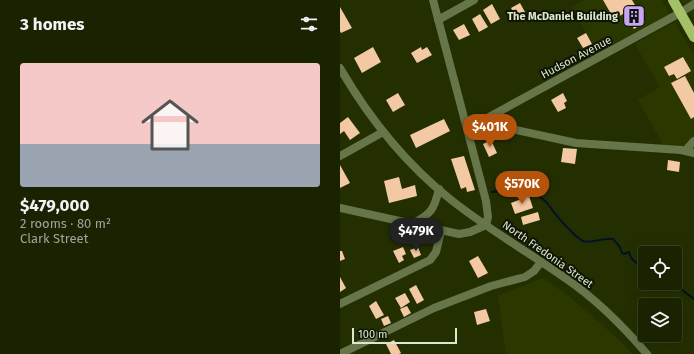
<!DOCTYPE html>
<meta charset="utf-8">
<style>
body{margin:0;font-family:"Fira Sans",sans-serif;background:#272f10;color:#f1f3f6;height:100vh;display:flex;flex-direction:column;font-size:15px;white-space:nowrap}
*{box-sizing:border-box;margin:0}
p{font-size:13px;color:#9fa499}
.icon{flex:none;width:22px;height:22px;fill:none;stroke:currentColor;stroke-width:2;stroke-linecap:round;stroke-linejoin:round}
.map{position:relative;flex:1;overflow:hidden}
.side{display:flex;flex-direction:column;background:#1a2301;width:340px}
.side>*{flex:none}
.tools{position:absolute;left:298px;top:246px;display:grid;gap:8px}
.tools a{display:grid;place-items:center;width:44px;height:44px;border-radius:4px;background:#1a2301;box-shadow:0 4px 16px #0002,0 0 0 1px #384023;font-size:20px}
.scale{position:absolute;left:12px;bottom:10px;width:105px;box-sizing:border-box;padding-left:4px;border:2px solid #dde6ce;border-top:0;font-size:11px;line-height:14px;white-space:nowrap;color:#dde6ce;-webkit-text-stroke:3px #0f1504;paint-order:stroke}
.price{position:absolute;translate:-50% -34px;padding:0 9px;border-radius:14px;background:#b45309;color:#fff;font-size:13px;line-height:26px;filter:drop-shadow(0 1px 2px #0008)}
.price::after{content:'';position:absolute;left:50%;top:24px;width:12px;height:9px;margin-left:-6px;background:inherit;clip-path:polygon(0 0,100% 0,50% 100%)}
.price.active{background:#222;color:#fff}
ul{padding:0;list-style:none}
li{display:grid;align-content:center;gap:8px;height:212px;padding:0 20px}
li+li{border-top:1px solid #384023}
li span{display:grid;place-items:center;height:124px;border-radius:4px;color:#555}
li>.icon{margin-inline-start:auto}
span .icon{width:72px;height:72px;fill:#fffc;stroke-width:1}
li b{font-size:17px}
h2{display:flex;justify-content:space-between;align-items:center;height:48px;padding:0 20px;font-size:17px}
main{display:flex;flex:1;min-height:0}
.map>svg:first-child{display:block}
</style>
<main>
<section class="side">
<h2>3 homes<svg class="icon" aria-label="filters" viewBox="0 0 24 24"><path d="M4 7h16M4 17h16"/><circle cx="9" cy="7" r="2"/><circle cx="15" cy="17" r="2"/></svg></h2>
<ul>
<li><span style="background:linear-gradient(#f6c9c9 65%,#9aa5b1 0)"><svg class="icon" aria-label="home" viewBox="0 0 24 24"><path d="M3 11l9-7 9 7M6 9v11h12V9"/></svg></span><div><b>$479,000</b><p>2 rooms · 80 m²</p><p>Clark Street</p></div></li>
</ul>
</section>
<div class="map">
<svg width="354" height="354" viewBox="0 0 354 354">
<rect width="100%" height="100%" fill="#232f01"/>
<path fill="#2a3800" d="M245 0H322L330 14 258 53 231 7Z
M341 0H354V21Z
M335 22 354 56V137L344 146H324L298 100 320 87 295 44Z
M203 278 230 297 278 339 292 354H166L158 296Z"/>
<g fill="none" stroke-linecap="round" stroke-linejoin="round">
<path stroke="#001326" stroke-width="2" d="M152 192C170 189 193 188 207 203 214 212 220 221 229 229 233 233 237 238 243 241 252 244 263 237 273 239L280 247 282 253 284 254 289 252 291 258 303 269 305 274
M333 283 354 299"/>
</g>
<path fill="#f3c9a4" d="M263 0H292L305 22 294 29 285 13 274 19Z
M180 3 185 12 176 17 171 8Z
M152 4 160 19 151 24 143 10Z
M0 7 12 28 1 33 0 31Z
M140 14 148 27 139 32 132 19Z
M124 24 130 35 119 40 113 30Z
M246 33 252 44 243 48 237 38Z
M33 47 41 62 22 73 14 58Z
M81 47 82 50 87 47 92 55 77 63 71 53Z
M343 57 351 71 337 79 334 74 329 76 324 67Z
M345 76 354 93V117L351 119 331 83Z
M58 93 65 105 53 112 46 100Z
M223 93 227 101 224 103 226 108 218 112 211 100Z
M8 117 20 133 10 140 4 131 0 134V123Z
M104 119 110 131 76 148 70 135Z
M151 140 157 153 149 157 143 144Z
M223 148 237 149 235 164 221 162Z
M124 156 135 190 127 192 126 187 121 189 111 159Z
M328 160 340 162 339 172 327 170Z
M0 165 10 183 0 188Z
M59 177 62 189 75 185 77 196 49 203 44 181Z
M189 196 193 208 175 214 171 203Z
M198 212 200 220 183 225 181 217Z
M63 247 66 254 62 256 64 260 59 263 53 251Z
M78 247 81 255 74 258 70 250Z
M0 251H2L5 259 0 261Z
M138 256 148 273 138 278 129 261Z
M0 277 6 288 0 292Z
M76 285 84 300 77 304 69 289Z
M65 293 70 302 61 308 55 298Z
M36 301 44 315 36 319 29 306Z
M67 306 71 313 64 317 60 309Z
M146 309 150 321 137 325 134 312Z
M48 316 51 323 44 326 41 319Z
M54 340 61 353 59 354H51L46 344Z"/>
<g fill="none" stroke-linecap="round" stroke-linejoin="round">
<path stroke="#67754b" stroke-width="8" d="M93 0 146 201 148 217 146 225
M98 20 134 0
M0 68C29 118 65 163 110 199 146 228 187 251 225 278 256 299 283 326 307 354
M139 122 236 143 341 150 354 153
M127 129 340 13 354 4
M346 150 354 141
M0 156 43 132
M0 208 119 234 130 232 146 225
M72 224C91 214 94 210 99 189
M0 304 90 260 96 252 101 231
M0 354 94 308 151 286 185 277 194 271 201 262"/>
<path stroke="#a4c167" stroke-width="10" d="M333 0 354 37"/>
</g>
<defs>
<g id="building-square" transform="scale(1.15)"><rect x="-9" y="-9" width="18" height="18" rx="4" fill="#c6a6f0" stroke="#0f1504"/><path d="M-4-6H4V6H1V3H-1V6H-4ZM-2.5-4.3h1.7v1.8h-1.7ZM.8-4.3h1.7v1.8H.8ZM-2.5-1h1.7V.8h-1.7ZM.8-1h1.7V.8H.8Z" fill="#111"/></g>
</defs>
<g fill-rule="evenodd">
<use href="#building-square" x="294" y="16"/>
</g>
<g text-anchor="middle" stroke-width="4" stroke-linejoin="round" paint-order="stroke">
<g font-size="11" font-weight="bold" fill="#dde6ce" stroke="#0f1504" text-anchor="end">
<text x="278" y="20">The McDaniel Building</text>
</g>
<g font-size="11" fill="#dde6ce" stroke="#0f1504">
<text transform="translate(236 57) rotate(-28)" y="4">Hudson Avenue</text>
<text transform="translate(208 254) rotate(35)" y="4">North Fredonia Street</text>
</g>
</g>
</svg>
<div class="tools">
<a><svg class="icon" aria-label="locate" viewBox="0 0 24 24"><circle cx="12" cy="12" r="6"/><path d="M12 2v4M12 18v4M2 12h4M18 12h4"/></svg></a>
<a><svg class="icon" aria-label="layers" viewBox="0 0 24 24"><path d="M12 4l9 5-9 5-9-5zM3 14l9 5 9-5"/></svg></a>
</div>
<div class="scale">100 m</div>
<b class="price" style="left:150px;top:148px">$401K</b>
<b class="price" style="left:182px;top:205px">$570K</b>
<b class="price active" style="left:76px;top:252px">$479K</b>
</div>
</main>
